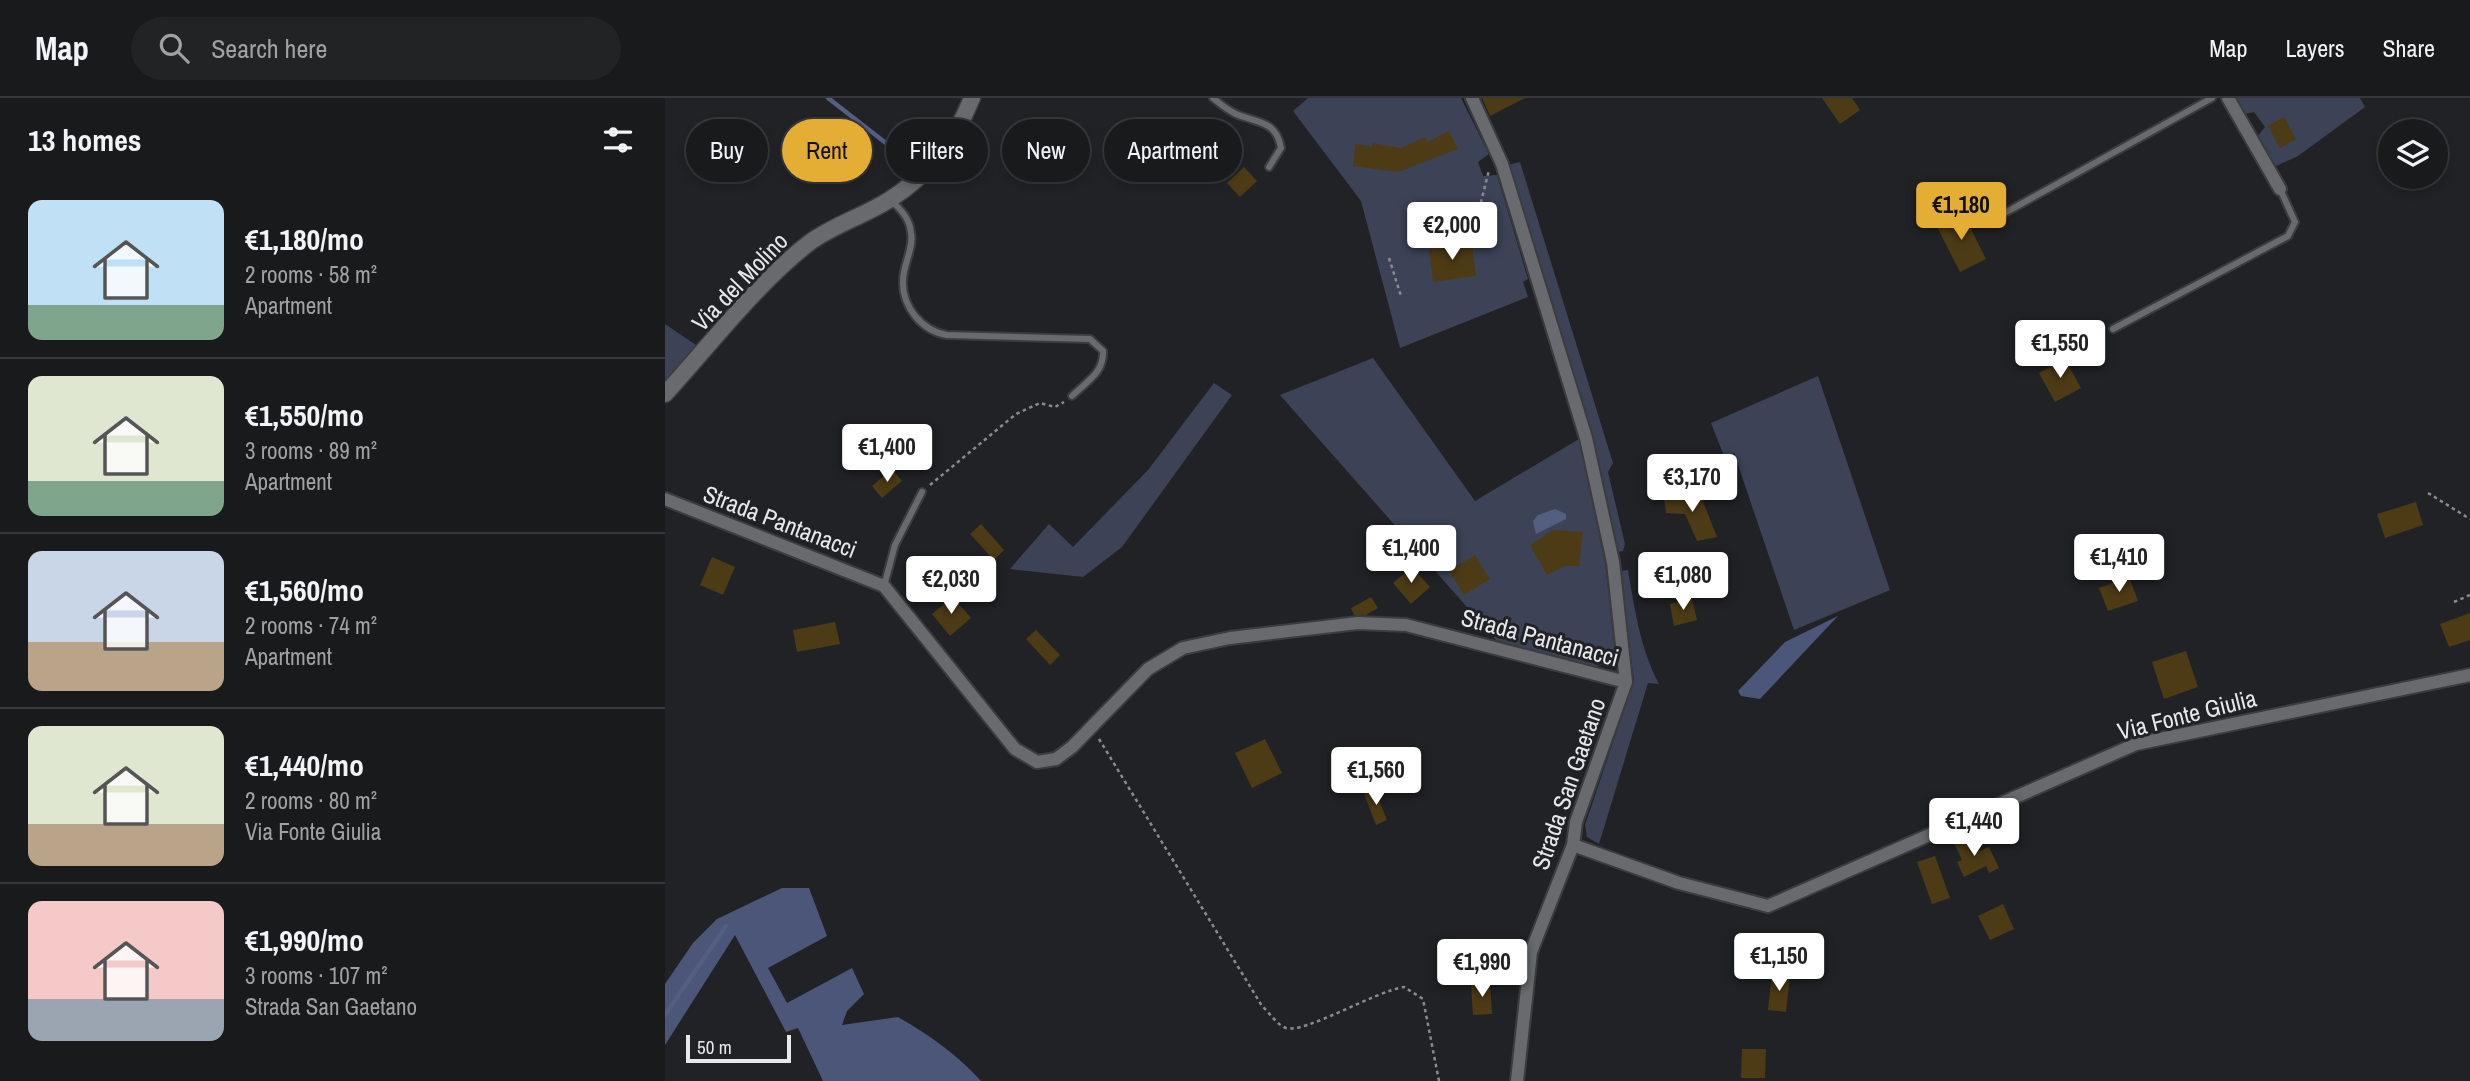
<!DOCTYPE html>
<meta charset="utf-8">
<style>
body{margin:0;font-family:"Archivo Narrow",sans-serif;background:#222325;color:#f1f3f6;height:100vh;display:flex;flex-direction:column;font-size:26px;white-space:nowrap}
*{box-sizing:border-box;margin:0}
p{font-size:23px;color:#9fa1a3}
.icon{flex:none;width:38px;height:38px;fill:none;stroke:currentColor;stroke-width:2;stroke-linecap:round;stroke-linejoin:round}
.map{position:relative;flex:1;overflow:hidden}
.drawer{display:flex;flex-direction:column;background:#191a1c;width:665px}
.drawer>*{flex:none}
.hud{position:absolute;left:21px;top:21px;width:665px;height:63px;display:flex;gap:14px}
.tools{position:absolute;left:1713px;top:21px;display:grid;gap:14px}
.tools a{display:grid;place-items:center;width:70px;height:70px;border-radius:50%;background:#191a1c;box-shadow:0 4px 10px #0003,0 0 0 2px #37383b;font-size:35px}
.scale{position:absolute;left:21px;bottom:18px;width:105px;box-sizing:border-box;padding-left:7px;border:4px solid #e7e8ea;border-top:0;font-size:19px;line-height:24px;white-space:nowrap;color:#e7e8ea;-webkit-text-stroke:5px #212225;paint-order:stroke}
.price{position:absolute;translate:-50% -60px;padding:0 16px;border-radius:7px;background:#fff;color:#222;font-size:23px;line-height:46px;filter:drop-shadow(0 2px 4px #0008)}
.price::after{content:'';position:absolute;left:50%;top:42px;width:21px;height:16px;margin-left:-10px;background:inherit;clip-path:polygon(0 0,100% 0,50% 100%)}
.price.current{background:#e4ae35;color:#111}
ul{padding:0;list-style:none}
li{display:flex;align-items:center;gap:21px;height:175px;padding:0 28px}
li+li{border-top:2px solid #37383b}
li span{display:grid;place-items:center;flex:none;width:196px;height:140px;border-radius:14px;color:#555}
li>.icon{margin-inline-start:auto}
span .icon{width:84px;height:84px;fill:#fffc;stroke-width:1}
li b{font-size:30px}
h2{display:flex;justify-content:space-between;align-items:center;height:84px;padding:0 28px;font-size:30px}
.chip{padding:0 24px;border-radius:32px;background:#191a1c;box-shadow:0 4px 10px #0003,0 0 0 2px #37383b;font-size:24px;line-height:63px}
.chip.current{background:#e4ae35;color:#111}
header{display:flex;align-items:center;gap:42px;box-sizing:border-box;height:98px;padding:0 35px;background:#191a1c;border-bottom:2px solid #37383b}
header strong{font-size:33px}
nav{display:flex;gap:38px;margin-inline-start:auto;font-size:24px}
.search{width:490px;height:63px;background:#222325;display:flex;align-items:center;gap:18px;box-sizing:border-box;padding:0 24px;border-radius:38px;color:#9fa1a3;font-size:26px}
main{display:flex;flex:1;min-height:0}
.map>svg:first-child{display:block}
</style>
<header>
<strong>Map</strong>
<div class="search"><svg class="icon" aria-label="search" viewBox="0 0 24 24"><circle cx="10" cy="10" r="6"/><path d="M15 15l6 6"/></svg>Search here</div>
<nav><a>Map</a><a>Layers</a><a>Share</a></nav>
</header>
<main>
<section class="drawer">
<h2>13 homes<svg class="icon" aria-label="filters" viewBox="0 0 24 24"><path d="M4 7h16M4 17h16"/><circle cx="9" cy="7" r="2"/><circle cx="15" cy="17" r="2"/></svg></h2>
<ul>
<li><span style="background:linear-gradient(#bfe0f5 75%,#7fa58c 0)"><svg class="icon" aria-label="home" viewBox="0 0 24 24"><path d="M3 11l9-7 9 7M6 9v11h12V9"/></svg></span><div><b>€1,180/mo</b><p>2 rooms · 58 m²</p><p>Apartment</p></div></li>
<li><span style="background:linear-gradient(#dfe7d0 75%,#7fa58c 0)"><svg class="icon" aria-label="home" viewBox="0 0 24 24"><path d="M3 11l9-7 9 7M6 9v11h12V9"/></svg></span><div><b>€1,550/mo</b><p>3 rooms · 89 m²</p><p>Apartment</p></div></li>
<li><span style="background:linear-gradient(#c9d6e8 65%,#b9a48a 0)"><svg class="icon" aria-label="home" viewBox="0 0 24 24"><path d="M3 11l9-7 9 7M6 9v11h12V9"/></svg></span><div><b>€1,560/mo</b><p>2 rooms · 74 m²</p><p>Apartment</p></div></li>
<li><span style="background:linear-gradient(#dfe7d0 70%,#b9a48a 0)"><svg class="icon" aria-label="home" viewBox="0 0 24 24"><path d="M3 11l9-7 9 7M6 9v11h12V9"/></svg></span><div><b>€1,440/mo</b><p>2 rooms · 80 m²</p><p>Via Fonte Giulia</p></div></li>
<li><span style="background:linear-gradient(#f6c9c9 70%,#9aa5b1 0)"><svg class="icon" aria-label="home" viewBox="0 0 24 24"><path d="M3 11l9-7 9 7M6 9v11h12V9"/></svg></span><div><b>€1,990/mo</b><p>3 rooms · 107 m²</p><p>Strada San Gaetano</p></div></li>
</ul>
</section>
<div class="map">
<svg width="1805" height="983" viewBox="0 0 1805 983">
<rect width="100%" height="100%" fill="#212225"/>
<path fill="#3c4357" d="M643 0H796L824 56 813 64 818 78 832 77 863 181 858 184 863 199 735 250 696 103 628 13Z
M1571 0H1695L1700 9 1633 58 1611 68 1593 38 1600 29 1589 14 1580 16Z
M855 64 948 365 943 374 960 446 958 453 951 454 929 345 843 67Z
M0 226 34 249 21 259 0 285Z
M708 260 810 403 914 341 940 464 951 561 927 570 831 542 615 297Z
M1153 278 1225 492 1129 532 1069 355 1059 358 1046 325Z
M549 285 567 297 457 449 418 479 345 471 384 426 408 449 483 372Z
M963 472C970 512 975 550 994 586L983 585 934 746 922 739 920 727 969 582 954 473Z"/>
<path fill="#4b5678" d="M1173 518 1095 601 1076 598 1073 593 1120 544Z
M117 790H144L162 838 103 870 122 905 187 870 199 896 182 913 177 927 233 919C264 937 292 956 316 983H158L133 930 121 934 70 837 0 947V886L28 845 52 821Z"/>
<path fill="#535e81" d="M890 411 901 416V421L871 436 868 423 873 417Z"/>
<g fill="none" stroke-linecap="round" stroke-linejoin="round">
<path stroke="#535e81" stroke-width="4.5" d="M163 0 253 70
M0 917 61 828"/>
</g>
<path fill="#4d3b16" d="M817 0H860L825 18Z
M1157 0H1187L1195 12 1175 26Z
M1619 19 1631 41 1615 50 1603 28Z
M784 33 793 51 733 74 688 68 690 46 707 49V45L736 50 760 39 763 44Z
M579 69 592 83 575 99 562 85Z
M1297 113 1321 161 1295 174 1271 127Z
M788 142 789 149 807 146 811 178 768 184 764 151 774 150 773 144Z
M1400 261 1416 290 1390 304 1374 275Z
M227 371 237 383 217 400 207 388Z
M1007 395 1037 401 1052 439 1032 443 1020 416 1001 415 999 401Z
M1751 404 1758 427 1720 440 1712 416Z
M316 426 339 452 329 462 305 436Z
M888 432 918 434 914 468H900L882 477 865 447Z
M810 457 825 481 799 497 784 473Z
M47 459 70 469 58 497 35 487Z
M747 469 765 489 746 506 728 485Z
M1464 479 1473 503 1443 513 1434 490Z
M288 499 306 520 285 538 267 516Z
M706 499 713 510 701 517H689L686 510Z
M1027 501 1032 522 1009 528 1005 506Z
M1805 515V542L1784 549 1775 526Z
M170 524 175 546 132 554 128 532Z
M371 532 395 557 385 567 361 541Z
M1521 553 1533 589 1499 601 1487 564Z
M600 641 617 675 587 690 570 655Z
M710 692 722 722 711 727 699 696Z
M1304 738 1312 754 1324 749 1334 770 1324 775 1321 768 1299 779 1292 764 1297 762 1289 745Z
M1270 758 1285 800 1267 806 1252 764Z
M1338 806 1349 831 1325 842 1313 818Z
M1107 875 1125 878 1121 914 1103 912Z
M825 884 827 916 808 917 806 885Z
M1077 951H1101L1100 980H1076Z"/>
<g fill="none" stroke-linecap="round" stroke-linejoin="round">
<g stroke="#3b3c3e" stroke-width="10">
<path id="service" d="M548 0C555 6 563 12 571 16 592 25 611 22 616 50L604 69
M227 103C236 112 245 121 246 135 249 151 238 166 238 183 237 209 257 233 282 237L425 241 438 253C439 275 421 284 407 298
M1338 116 1547 0
M1448 231 1623 138 1630 124 1615 91
M219 488 230 447 257 394"/>
</g>
<g stroke="#3b3c3e" stroke-width="16">
<path id="minor" d="M807 0 837 66 921 340 948 464 961 584 911 724 908 747 866 854 852 983
M1563 0 1615 91
M0 401 219 488 350 651 372 664 391 661 407 649 483 571 518 550 565 540 693 525 741 527 961 584
M908 747 1014 785 1103 808 1471 646 1805 577"/>
</g>
<g stroke="#3b3c3e" stroke-width="19">
<path id="tertiary" d="M0 296C45 247 91 186 144 145 168 127 199 118 224 102 263 78 290 42 307 0"/>
</g>
<path stroke="#8a8b8e" stroke-width="2.5" stroke-dasharray="3.5 3.5" stroke-linecap="butt" d="M806 123 814 112 824 72
M724 160 736 198
M265 387 351 316 375 305 390 309 399 304
M1763 395 1805 421
M1789 504 1805 497
M434 641 597 908C604 914 612 927 621 930 639 936 711 893 739 889L758 901 774 983"/>
<use href="#service" stroke="#686a6d" stroke-width="6"/>
<use href="#minor" stroke="#686a6d" stroke-width="12"/>
<use href="#tertiary" stroke="#686a6d" stroke-width="16"/>
</g>
<g text-anchor="middle" stroke-width="6" stroke-linejoin="round" paint-order="stroke">
<g font-size="24" fill="#e7e8ea" stroke="#212225">
<text transform="translate(75 184) rotate(-46)" y="8">Via del Molino</text>
<text transform="translate(115 424) rotate(21)" y="8">Strada Pantanacci</text>
<text transform="translate(875 540) rotate(15)" y="8">Strada Pantanacci</text>
<text transform="translate(1522 617) rotate(-14)" y="8">Via Fonte Giulia</text>
<text transform="translate(904 686) rotate(-71)" y="8">Strada San Gaetano</text>
</g>
</g>
</svg>
<div class="tools">
<a><svg class="icon" aria-label="layers" viewBox="0 0 24 24"><path d="M12 4l9 5-9 5-9-5zM3 14l9 5 9-5"/></svg></a>
</div>
<div class="scale">50 m</div>
<b class="price current" style="left:1296px;top:144px">€1,180</b>
<b class="price" style="left:787px;top:164px">€2,000</b>
<b class="price" style="left:1395px;top:282px">€1,550</b>
<b class="price" style="left:222px;top:386px">€1,400</b>
<b class="price" style="left:1027px;top:416px">€3,170</b>
<b class="price" style="left:746px;top:487px">€1,400</b>
<b class="price" style="left:1454px;top:496px">€1,410</b>
<b class="price" style="left:1018px;top:514px">€1,080</b>
<b class="price" style="left:286px;top:518px">€2,030</b>
<b class="price" style="left:711px;top:709px">€1,560</b>
<b class="price" style="left:1309px;top:760px">€1,440</b>
<b class="price" style="left:1114px;top:895px">€1,150</b>
<b class="price" style="left:817px;top:901px">€1,990</b>
<div class="hud">
<a class="chip">Buy</a>
<a class="chip current">Rent</a>
<a class="chip">Filters</a>
<a class="chip">New</a>
<a class="chip">Apartment</a>
</div>
</div>
</main>
